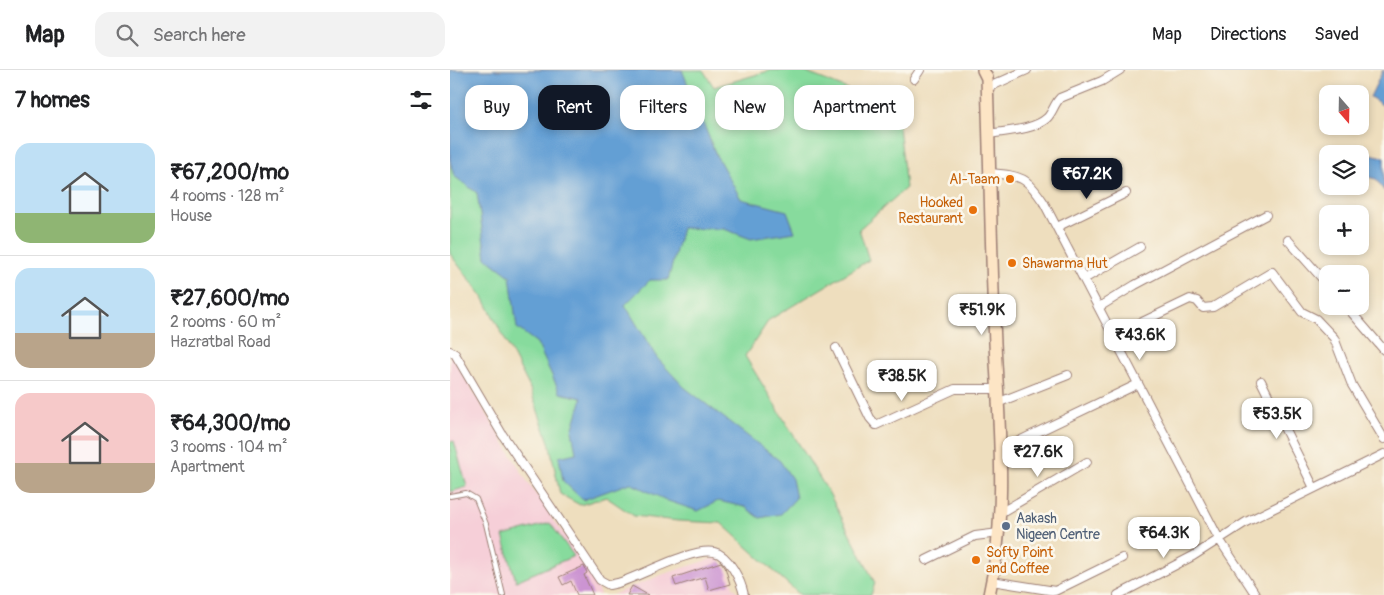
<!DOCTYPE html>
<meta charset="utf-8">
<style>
body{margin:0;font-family:Pangolin,sans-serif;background:#f2f2f2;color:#202124;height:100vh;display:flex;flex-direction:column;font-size:19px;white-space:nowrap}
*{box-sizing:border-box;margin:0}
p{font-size:16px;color:#757577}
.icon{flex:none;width:28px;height:28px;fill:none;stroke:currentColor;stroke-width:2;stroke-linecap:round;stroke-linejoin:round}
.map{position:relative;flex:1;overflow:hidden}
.side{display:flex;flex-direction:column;background:#fff;width:450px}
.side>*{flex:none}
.top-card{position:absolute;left:15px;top:15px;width:475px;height:45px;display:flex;gap:10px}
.needle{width:32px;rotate:160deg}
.fabs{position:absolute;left:869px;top:15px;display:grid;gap:10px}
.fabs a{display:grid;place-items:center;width:50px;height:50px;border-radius:10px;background:#fff;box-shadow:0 2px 8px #0003;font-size:25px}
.price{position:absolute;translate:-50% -42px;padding:0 11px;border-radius:10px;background:#fff;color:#222;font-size:16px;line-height:32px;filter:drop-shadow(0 1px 2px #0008)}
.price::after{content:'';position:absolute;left:50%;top:30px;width:15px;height:11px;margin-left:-8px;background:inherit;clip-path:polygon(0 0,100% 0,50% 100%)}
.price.selected{background:#111827;color:#fff}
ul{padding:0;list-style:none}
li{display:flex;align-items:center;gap:15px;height:125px;padding:0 15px}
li+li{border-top:1px solid #e0e0e0}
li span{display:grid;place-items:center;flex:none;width:140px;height:100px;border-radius:15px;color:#555}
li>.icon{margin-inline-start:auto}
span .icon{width:60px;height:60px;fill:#fffc;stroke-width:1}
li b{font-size:21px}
h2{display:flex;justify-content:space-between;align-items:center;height:60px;padding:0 15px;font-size:21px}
.chip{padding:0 18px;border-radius:15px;background:#fff;box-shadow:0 2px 8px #0003;font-size:18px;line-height:45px}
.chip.selected{background:#111827;color:#fff}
header{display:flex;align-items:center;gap:30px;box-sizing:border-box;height:70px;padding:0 25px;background:#fff;border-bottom:1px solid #e0e0e0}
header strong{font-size:24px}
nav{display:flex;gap:28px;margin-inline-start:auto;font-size:18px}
.search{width:350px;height:45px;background:#f2f2f2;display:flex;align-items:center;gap:12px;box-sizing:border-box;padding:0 18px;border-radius:15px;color:#757577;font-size:19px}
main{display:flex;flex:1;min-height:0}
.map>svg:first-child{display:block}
</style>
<header>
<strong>Map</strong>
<div class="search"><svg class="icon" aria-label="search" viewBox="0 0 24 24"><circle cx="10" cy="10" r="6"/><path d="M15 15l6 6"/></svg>Search here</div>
<nav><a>Map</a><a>Directions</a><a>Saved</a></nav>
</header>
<main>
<section class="side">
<h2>7 homes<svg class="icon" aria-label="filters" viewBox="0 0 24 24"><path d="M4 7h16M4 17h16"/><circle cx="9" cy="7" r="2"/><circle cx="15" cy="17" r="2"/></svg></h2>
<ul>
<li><span style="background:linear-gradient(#bfe0f5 70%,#8fb573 0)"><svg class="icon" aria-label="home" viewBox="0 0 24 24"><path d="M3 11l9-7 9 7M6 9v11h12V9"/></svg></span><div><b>₹67,200/mo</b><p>4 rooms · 128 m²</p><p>House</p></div></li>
<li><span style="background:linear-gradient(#bfe0f5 65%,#b9a48a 0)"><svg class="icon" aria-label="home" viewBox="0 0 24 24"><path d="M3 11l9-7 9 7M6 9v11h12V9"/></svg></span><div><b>₹27,600/mo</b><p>2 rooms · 60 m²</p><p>Hazratbal Road</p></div></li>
<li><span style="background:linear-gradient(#f6c9c9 70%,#b9a48a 0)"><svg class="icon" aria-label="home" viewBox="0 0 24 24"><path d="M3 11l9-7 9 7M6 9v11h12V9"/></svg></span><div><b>₹64,300/mo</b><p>3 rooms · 104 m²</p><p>Apartment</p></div></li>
</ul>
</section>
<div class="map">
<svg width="934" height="525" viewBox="0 0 934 525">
<rect width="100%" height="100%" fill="#fbf7ec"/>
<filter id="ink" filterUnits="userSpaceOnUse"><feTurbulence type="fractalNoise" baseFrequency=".02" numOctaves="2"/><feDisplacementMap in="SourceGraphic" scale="10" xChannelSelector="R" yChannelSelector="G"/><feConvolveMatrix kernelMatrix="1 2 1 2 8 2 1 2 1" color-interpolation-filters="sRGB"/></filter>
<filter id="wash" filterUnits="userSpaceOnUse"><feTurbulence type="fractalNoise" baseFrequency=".0096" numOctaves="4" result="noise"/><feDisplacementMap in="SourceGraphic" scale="20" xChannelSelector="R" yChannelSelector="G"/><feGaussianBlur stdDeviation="1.12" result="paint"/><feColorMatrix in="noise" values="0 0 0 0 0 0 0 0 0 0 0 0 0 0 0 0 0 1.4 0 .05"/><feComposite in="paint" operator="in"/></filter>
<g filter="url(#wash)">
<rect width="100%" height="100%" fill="#eedebe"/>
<path fill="#f6cfd8" d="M2 286 77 411 87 426 93 424 102 449 134 488 150 525H0V287Z
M268 487 280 504 283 517 290 525H162L214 504Z"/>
<path fill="#87db9d" stroke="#687d64" d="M0 0H253L264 17 322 0H350L447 39 456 118 409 159 419 190 319 250 295 286 379 423 425 513 421 525H350L271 453 228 451 184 446 156 427 130 435 110 424 99 372 79 316 33 227 0 184Z
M4 371 17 417 0 422V372Z
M100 453 124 486 66 511 53 466Z"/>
<path fill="#649fd4" stroke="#575f80" d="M0 0H232L266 85 291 129 337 141 345 162 301 169 274 159 232 158 218 210H200L175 235 207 288 234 317 330 391 342 409 346 428 331 444 310 448 295 437 268 431 248 441 218 431 180 413 133 430 113 411 109 387 126 383 122 361 132 328 110 323 87 273 67 258 60 206 36 188 27 123 4 106 0 91Z
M933 0H934V36L920 27Z
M911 82 934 87V121L926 109 910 105V84H899Z"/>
<g id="blocks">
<path fill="#cc94d2" d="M271 492 275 497 280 514 259 520 255 507 226 516 223 508Z
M134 496 137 503 134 505 143 525H127L121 511 113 515 109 507Z
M182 516 198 525H177Z"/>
</g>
</g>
<g filter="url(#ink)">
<use href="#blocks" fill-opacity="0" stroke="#9c7e74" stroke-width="1"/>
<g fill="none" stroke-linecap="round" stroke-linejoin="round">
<g stroke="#9c7e74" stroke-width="6">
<path id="service" d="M0 426 16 423 26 429 36 454 53 525"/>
</g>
<g stroke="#9c7e74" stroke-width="10">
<path id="minor" d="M464 9 470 0
M537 18 577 0
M539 64C556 61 584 60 597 48 603 42 604 34 610 28L652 11 670 0
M541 103C572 106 577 107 594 133L769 469 806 525
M607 157 676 123
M838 170 878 215
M634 209 690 177
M896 236 934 280
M649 237 685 215 816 145
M665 265 740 229 747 231 753 238 763 237 822 202 852 242 866 249 884 268 902 315 934 369
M386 278 420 348 426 355 505 319H547
M0 281 5 284 52 364 150 510 159 515 168 513C191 506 243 477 264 482 279 485 291 511 294 525
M811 311 864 418
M547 333 618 305
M550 380 688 314
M550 443 637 392
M476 490 525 466 549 463
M542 511 605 521 672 488
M668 525 743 486 796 452 934 384"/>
</g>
<g stroke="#9c7e74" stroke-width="14">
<path id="secondary" d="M533 0 537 8C540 96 541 185 545 273 549 357 558 442 539 525"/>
</g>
<use href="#service" stroke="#fff" stroke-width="4"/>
<use href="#minor" stroke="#fff" stroke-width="8"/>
<use href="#secondary" stroke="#fde5c5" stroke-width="11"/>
</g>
</g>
<g fill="#e8710a" stroke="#fbf7ec" stroke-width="2">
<circle cx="560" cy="109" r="5"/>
<circle cx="523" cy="140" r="5"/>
<circle cx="562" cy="193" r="5"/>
<circle cx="526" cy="490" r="5"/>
</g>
<circle fill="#5c6f8a" stroke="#fbf7ec" stroke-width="2" cx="556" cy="456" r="5"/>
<g text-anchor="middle" stroke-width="5" stroke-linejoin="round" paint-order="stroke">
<g font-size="14" fill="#c56008" stroke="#fbf7ec" text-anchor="end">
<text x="550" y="114">Al-Taam</text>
<text x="513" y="137">Hooked<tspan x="513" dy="16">Restaurant</tspan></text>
<text x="572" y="198" text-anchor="start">Shawarma Hut</text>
<text x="536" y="487" text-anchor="start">Softy Point<tspan x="536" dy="16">and Coffee</tspan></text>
</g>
<g font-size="14" fill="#4e5e75" stroke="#fbf7ec" text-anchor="start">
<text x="566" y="453">Aakash<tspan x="566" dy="16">Nigeen Centre</tspan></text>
</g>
</g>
</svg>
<div class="fabs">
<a><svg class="needle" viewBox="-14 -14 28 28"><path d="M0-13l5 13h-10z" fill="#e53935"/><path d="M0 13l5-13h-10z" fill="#757577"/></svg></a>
<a><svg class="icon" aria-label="layers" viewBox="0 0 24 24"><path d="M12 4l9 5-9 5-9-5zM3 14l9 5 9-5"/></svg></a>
<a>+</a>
<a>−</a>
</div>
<b class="price selected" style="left:637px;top:130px">₹67.2K</b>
<b class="price" style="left:532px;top:266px">₹51.9K</b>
<b class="price" style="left:690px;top:291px">₹43.6K</b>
<b class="price" style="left:452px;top:332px">₹38.5K</b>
<b class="price" style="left:827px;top:370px">₹53.5K</b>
<b class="price" style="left:588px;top:408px">₹27.6K</b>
<b class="price" style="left:714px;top:489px">₹64.3K</b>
<div class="top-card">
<a class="chip">Buy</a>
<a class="chip selected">Rent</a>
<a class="chip">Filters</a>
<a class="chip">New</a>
<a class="chip">Apartment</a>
</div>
</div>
</main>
